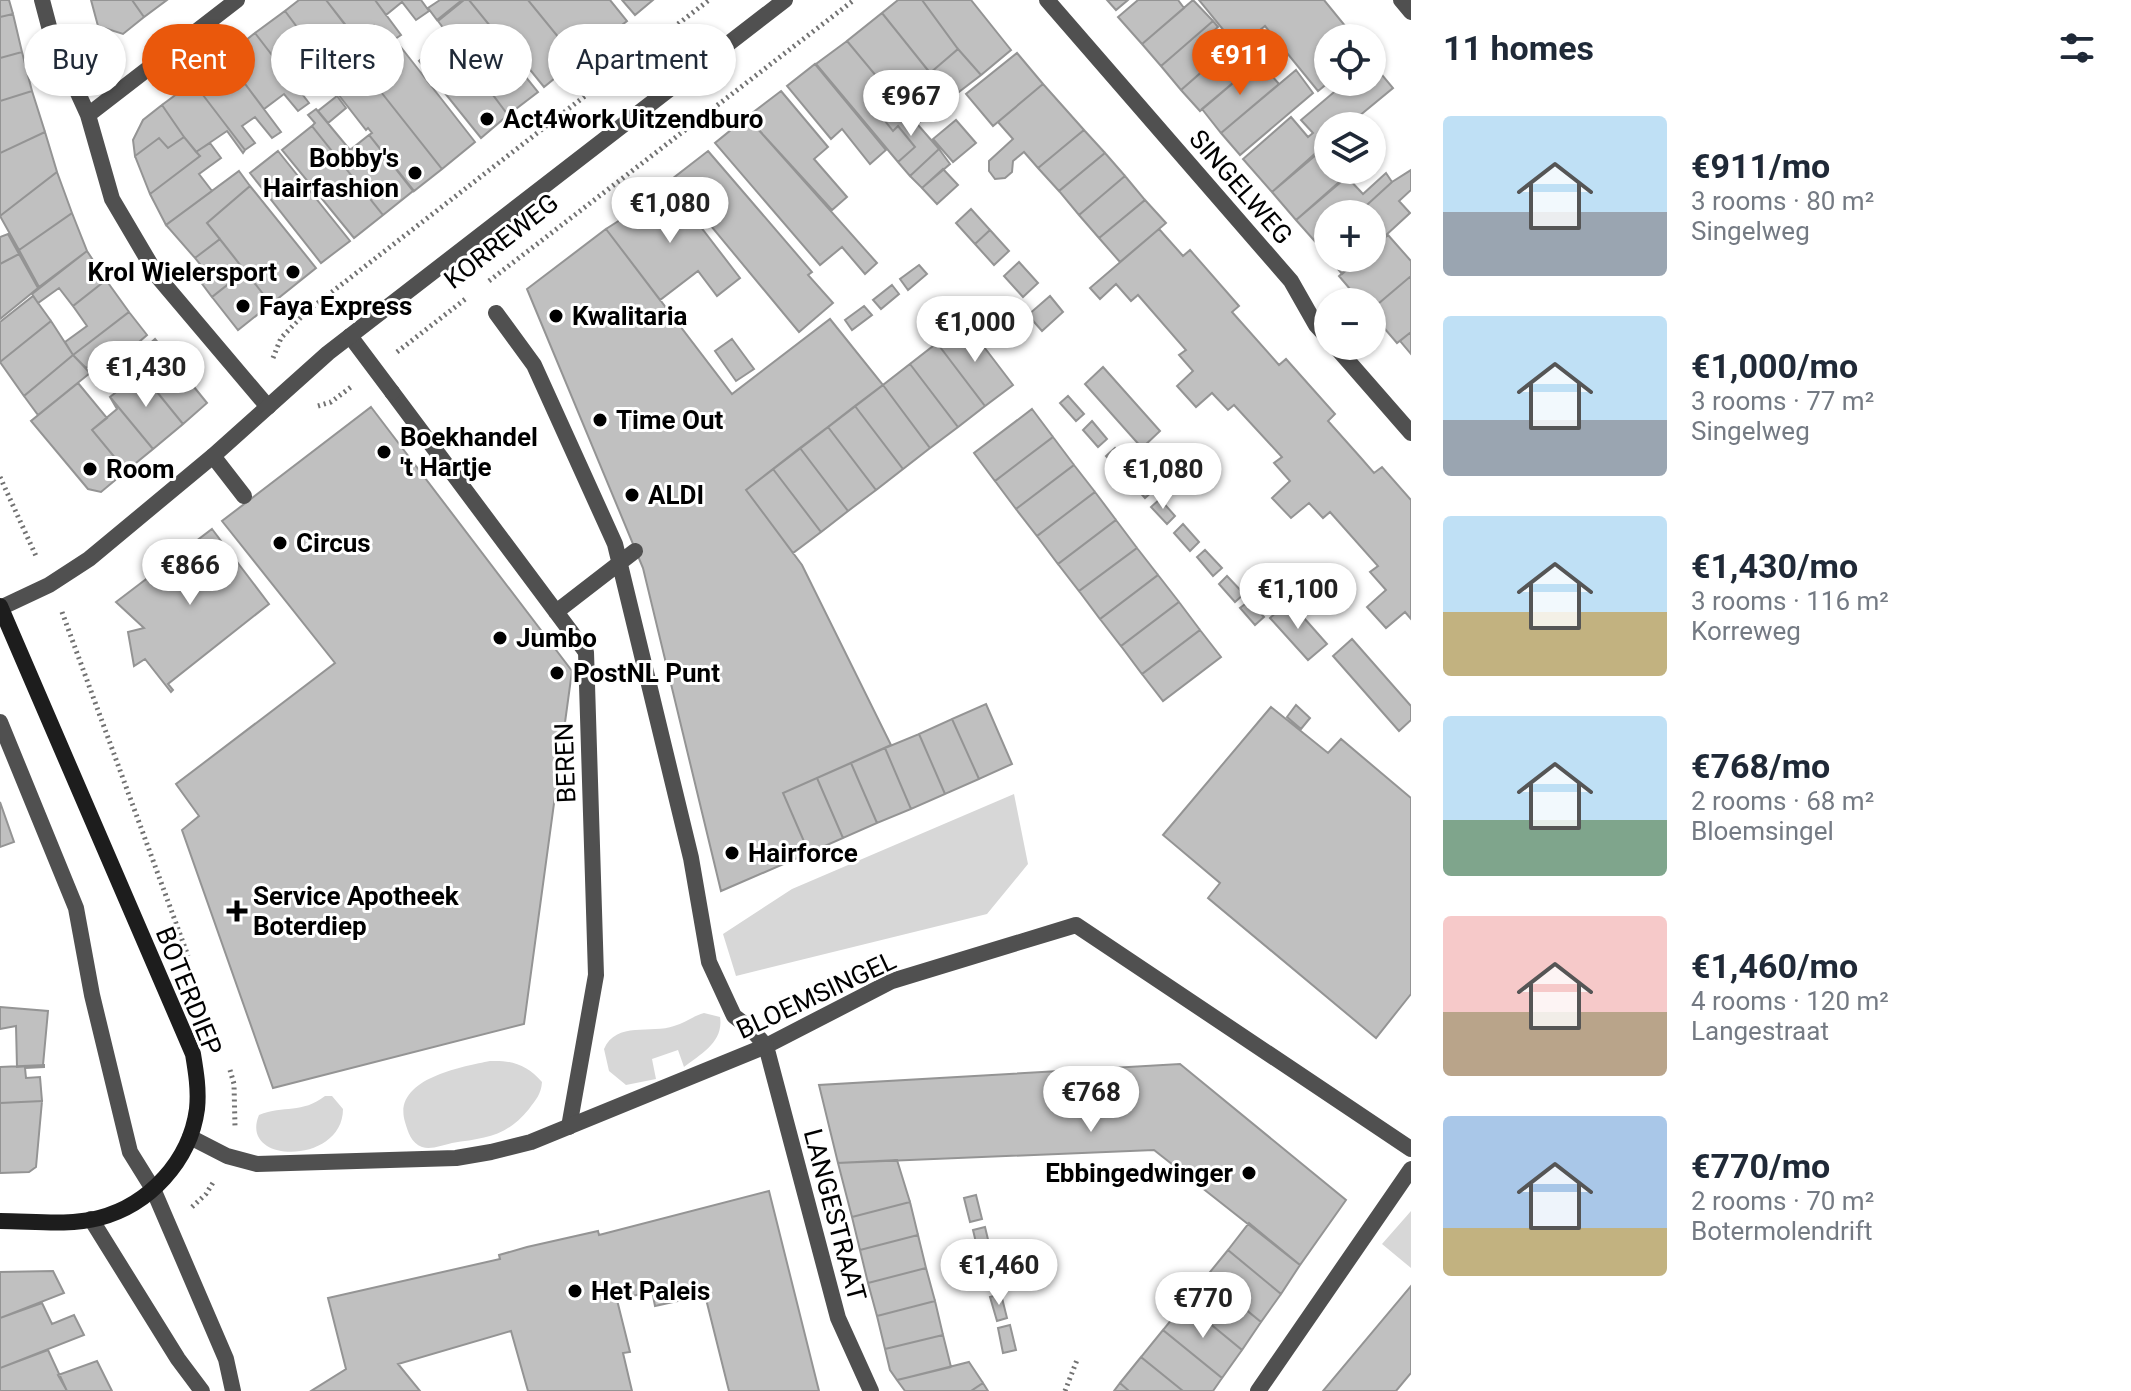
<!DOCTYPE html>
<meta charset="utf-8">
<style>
body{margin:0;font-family:Roboto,sans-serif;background:#f2f2f3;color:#1f2937;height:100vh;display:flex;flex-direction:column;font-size:30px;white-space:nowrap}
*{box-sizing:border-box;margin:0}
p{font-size:26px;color:#747a83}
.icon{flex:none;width:44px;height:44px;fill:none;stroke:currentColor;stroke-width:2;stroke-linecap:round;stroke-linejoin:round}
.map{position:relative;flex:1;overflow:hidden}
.sheet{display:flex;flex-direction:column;background:#fff;width:720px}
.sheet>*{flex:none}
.top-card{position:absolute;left:24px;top:24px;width:760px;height:72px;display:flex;gap:16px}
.fabs{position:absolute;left:1314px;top:24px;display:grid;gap:16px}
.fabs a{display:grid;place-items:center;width:72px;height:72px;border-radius:50%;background:#fff;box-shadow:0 2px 6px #0004;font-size:40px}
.price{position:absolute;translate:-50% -68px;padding:0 18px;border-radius:28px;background:#fff;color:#222;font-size:26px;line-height:52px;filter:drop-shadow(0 2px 4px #0008)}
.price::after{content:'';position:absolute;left:50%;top:48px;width:24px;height:18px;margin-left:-12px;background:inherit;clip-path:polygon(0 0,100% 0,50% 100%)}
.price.on{background:#ea580c;color:#fff}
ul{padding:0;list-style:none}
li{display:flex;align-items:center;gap:24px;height:200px;padding:0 32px}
li span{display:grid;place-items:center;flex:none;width:224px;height:160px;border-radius:8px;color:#555}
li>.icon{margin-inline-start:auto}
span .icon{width:96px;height:96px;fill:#fffc;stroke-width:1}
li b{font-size:34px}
h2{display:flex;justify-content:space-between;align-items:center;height:96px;padding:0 32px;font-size:34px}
.chip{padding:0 28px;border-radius:36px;background:#fff;box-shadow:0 2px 6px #0004;font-size:28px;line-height:72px}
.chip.on{background:#ea580c;color:#fff}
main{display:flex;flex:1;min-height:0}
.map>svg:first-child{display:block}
</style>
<main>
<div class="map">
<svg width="1411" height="1391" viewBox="0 0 1411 1391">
<rect width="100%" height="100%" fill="#fff"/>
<path fill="#d7d7d7" d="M1014 794 1028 864 987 914 736 976 723 934 792 889Z
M704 1013 720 1017C724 1042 701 1054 684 1067L678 1050 652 1059 656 1079 626 1085 609 1071 604 1049C616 1021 652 1034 674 1026 685 1023 693 1016 704 1013Z
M490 1061C512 1060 527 1065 542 1082 541 1095 536 1099 529 1109 506 1137 486 1138 452 1143 443 1145 431 1150 422 1147 411 1143 408 1132 405 1122 392 1079 461 1067 490 1061Z
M325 1096H332L343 1109C343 1165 238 1165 259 1115 284 1105 302 1114 325 1096Z
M1411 1211V1268L1382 1244Z"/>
<path fill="#c0c0c0" stroke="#949494" stroke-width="2" d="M0 0H9L13 14 0 17Z
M91 0H132L144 17 123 34 98 26Z
M132 0H167L144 17Z
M299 0H326L368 55 355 65 342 49 324 63 285 11Z
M326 0H375L401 35 389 43 374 25 356 38Z
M375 0H421L429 11 416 20 402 2 386 15Z
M440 0H462L437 20 428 8Z
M464 0H469L495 32 492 35 538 92 508 115 438 21Z
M469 0H528L577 60 544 87 498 30 495 32Z
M528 0H610L627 21 577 60Z
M622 0H653L635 15Z
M898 0H922L958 49 930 73 882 13Z
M922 0H971L1011 50 981 75 958 49Z
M1107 0H1128L1116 10Z
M1138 0H1178L1184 8 1142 44 1118 17Z
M1193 0 1213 21 1161 66 1142 44Z
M1199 0H1324L1355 38H1328L1329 82 1318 91 1265 26 1238 48Z
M285 11 337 81 327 89 313 72 295 85 255 33Z
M882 13 940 85 905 111 847 41Z
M13 14 22 52 0 58V17Z
M1213 21 1218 27 1208 36 1223 53 1181 90 1161 66Z
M255 33 309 103 298 111 284 94 264 109 225 57Z
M449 37 508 115 481 138 419 61Z
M847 41 898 102 881 116 893 131 898 126 915 147 898 162 816 64Z
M1234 44 1238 49 1245 44 1259 61 1200 111 1181 90Z
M400 46 475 142 442 169 366 73Z
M958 49 981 75 917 124 905 111 940 85 930 73Z
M22 52 32 91 0 101V58Z
M1017 53 1043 84 993 126 966 94Z
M225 57 281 132 272 138 255 117 242 126 255 143 245 150 193 82Z
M1259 61 1279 84 1221 133 1202 109Z
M1372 63 1393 88 1347 126H1328V142L1272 192 1243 159 1291 117 1308 137 1313 133 1301 120 1346 82H1372Z
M815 64 886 150 870 164 842 129 831 139 787 86Z
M1296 70 1313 93 1240 155 1221 133Z
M366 73 442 169 414 191 369 135 372 133 368 128 366 130 338 94Z
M193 82 245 150 243 153 227 131 196 152 184 137 162 105Z
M1043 84 1084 130 1038 168 1024 152 1013 161 1012 172 1005 178 995 179 989 171V161L1013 139 998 122Z
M32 91 45 132 0 153V101Z
M781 91 828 147 814 159 847 197 832 210 747 117Z
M337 96 346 108 328 123 318 111Z
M898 102 939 149 910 176 898 162 915 147 898 126 893 131 881 116Z
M162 105 184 137 168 148 159 138 135 156 133 140 143 120Z
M316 109 350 150 369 135 413 191 383 215 312 126 315 123 308 115Z
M747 117 877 263 865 274 842 247 820 265 715 143Z
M956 120 976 143 953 162 933 139Z
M312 126 383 215 354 238 282 150Z
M1084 130 1105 153 1059 191 1038 168Z
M45 132 57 172 0 216V153Z
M184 137 200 156 150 194 135 156 159 138 168 148Z
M1374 138 1382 148 1372 156V139Z
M210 143 221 158 199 174 212 191 166 225 150 194 200 156 196 152Z
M939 149 950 164 922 188 910 176Z
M278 151 350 241 321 263 250 173Z
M708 151 812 272 808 275 833 303 799 332 672 179Z
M1105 153 1125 176 1079 215 1059 191Z
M1328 154V170H1355L1296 220 1272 192 1316 155 1320 160Z
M943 169 958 185 937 204 922 188Z
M1411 170V190L1399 201 1410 213 1372 248V214H1357L1392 182Z
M239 171 250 186 207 223 220 239 195 258 166 225Z
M57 172 72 213 19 250 0 216Z
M1386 173 1392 182 1357 214H1328V240L1320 247 1296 220 1346 176 1363 194Z
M1125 176 1145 200 1099 238 1079 215Z
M667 183 740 278 717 296 698 271 660 300 606 229 620 220 653 190 655 193Z
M250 186 316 268 271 304 207 223Z
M1145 200 1166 223 1120 262 1099 238Z
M971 209 990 230 975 244 956 223Z
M72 213 87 251 39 287 19 250Z
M606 229 732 394 830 319 883 385 746 490 802 565 891 745 783 793 809 853 721 891 643 568 527 289Z
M1159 229 1183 256 1190 250 1239 306 1232 312 1279 365 1286 359 1335 414 1328 421 1361 458 1374 473 1382 467 1411 500V619L1405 612 1386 628 1367 607 1386 590 1370 572 1378 566 1330 512 1323 518 1309 503 1291 518 1272 498 1290 481 1274 463 1282 457 1234 405 1228 410 1212 393 1196 407 1177 386 1193 371 1179 355 1186 350 1138 295 1131 301 1116 284 1100 299 1090 288Z
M990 230 1009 251 994 265 975 244Z
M8 234 19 254 0 264V237Z
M1388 235 1411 261V276L1372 309V302H1361L1339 276 1360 258H1372V248Z
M220 239 245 271 212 297 197 277 196 275 204 269 195 258Z
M1328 240V257L1320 247Z
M87 251 106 280 73 306 59 288 38 303 32 294Z
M19 254 38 288 0 319V264Z
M1329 258H1360L1342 274Z
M1019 262 1038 283 1023 297 1004 276Z
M919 265 927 274 908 290 900 279Z
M245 271 271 304 238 330 212 297Z
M1411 276V332L1397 343 1372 314V309Z
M106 280 129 312 73 355 65 342 87 326 73 306Z
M892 285 899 294 881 309 873 300Z
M33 296 51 321 0 362V322Z
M1050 296 1063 312 1042 331 1028 315Z
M864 306 872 315 852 330 845 320Z
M129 312 147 335 110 367 102 356 86 368 73 355Z
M51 321 73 355 24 396 0 362Z
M965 322 1013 385 985 406 937 343Z
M1411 332V354L1400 341Z
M155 339 207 403 183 424 131 360Z
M732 339 754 369 736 381 715 351Z
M937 343 985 406 958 427 910 364Z
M73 355 90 373 38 415 24 396Z
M131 360 183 424 153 449 110 397 138 375 127 363Z
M910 364 958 427 930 448 883 385Z
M1103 367 1160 431 1142 448 1085 384Z
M78 383 107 418 92 430 126 471 101 492 88 489 31 421Z
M883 385 930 448 903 469 855 406Z
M1068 396 1084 414 1076 421 1060 403Z
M110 397 153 449 126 471 92 430 117 409Z
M855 406 903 469 876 490 828 427Z
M371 407 572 671 524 1024 273 1088 182 830 199 816 176 784 335 663 222 521Z
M1032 409 1053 437 995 481 974 453Z
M1092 421 1107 439 1098 447 1083 430Z
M828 427 876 490 848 511 800 448Z
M1053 437 1074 465 1016 509 995 481Z
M800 448 848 511 821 532 773 469Z
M1115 448 1131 465 1122 473 1106 456Z
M1074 465 1095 492 1037 536 1016 509Z
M773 469 821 532 793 553 746 490Z
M1137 473 1153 491 1145 498 1129 480Z
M1095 492 1116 520 1058 564 1037 536Z
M1160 499 1175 516 1167 524 1151 507Z
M1116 520 1137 548 1079 591 1058 564Z
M1183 524 1199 542 1190 551 1174 533Z
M212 529 269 604 168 684 173 690 171 692 145 659 134 666 128 632 144 628 116 602Z
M1137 548 1158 575 1100 619 1079 591Z
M1205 550 1222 568 1213 576 1197 557Z
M1158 575 1179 602 1121 646 1100 619Z
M1227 576 1244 594 1235 602 1219 584Z
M1249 601 1264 617 1255 625 1240 608Z
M1289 601 1327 644 1308 660 1270 618Z
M1179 602 1200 630 1142 674 1121 646Z
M1200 630 1221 657 1163 701 1142 674Z
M1352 639 1411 706V720L1399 731 1333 656Z
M986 704 1012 764 979 779 952 719Z
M1296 705 1310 718 1301 729 1287 717Z
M1271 707 1328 753 1341 739 1411 798V994L1376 1038 1208 898 1220 883 1163 835Z
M952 719 979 779 945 794 919 734Z
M919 734 945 794 911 809 885 748Z
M885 748 911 809 877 823 851 763Z
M851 763 877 823 843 838 817 778Z
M817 778 843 838 809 853 783 793Z
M0 802 14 842 0 847Z
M0 1007 48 1011 43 1065 17 1067 16 1026 0 1029Z
M1180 1064 1346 1200 1300 1265 1154 1150 838 1163 819 1085Z
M44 1065V1067L25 1068 26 1078 40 1077 42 1101 0 1103V1067Z
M42 1101 36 1167 29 1172 0 1173V1103Z
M897 1160 910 1202 852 1217 838 1163Z
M769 1191 819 1391H729L705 1295 655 1306 652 1291 617 1300 630 1352 623 1353 632 1391H528L511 1331 398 1364 420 1391H311L346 1369 328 1298 500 1259 499 1255 527 1247 598 1231 599 1235Z
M976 1195 982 1219 970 1222 964 1198Z
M910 1202 918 1235 860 1250 852 1217Z
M1249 1223 1300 1265 1281 1294 1228 1250Z
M985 1227 991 1252 979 1255 973 1230Z
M918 1235 926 1268 868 1283 860 1250Z
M1228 1250 1281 1294 1261 1322 1206 1277Z
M994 1261 999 1285 987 1288 981 1264Z
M926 1268 935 1301 877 1316 868 1283Z
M53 1271 64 1293 0 1318V1272Z
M1206 1277 1261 1322 1242 1350 1185 1303Z
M1411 1286V1373L1396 1391H1323Z
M1001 1294 1007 1318 997 1321 990 1297Z
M935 1301 943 1335 885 1349 877 1316Z
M42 1303 52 1324 74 1315 84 1335 0 1368V1318Z
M1185 1303 1242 1350 1222 1378 1163 1330Z
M1010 1325 1016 1350 1003 1353 998 1328Z
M1163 1330 1222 1378 1213 1391H1183L1141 1357Z
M943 1335 951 1367 897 1380 890 1370 885 1349Z
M48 1350 67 1391H0V1368Z
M1141 1357 1183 1391H1129L1120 1383Z
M97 1361 112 1391H67L58 1375Z
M969 1362 983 1383 971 1391H905L897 1380Z
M983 1383 988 1391H971Z
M1120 1383 1129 1391H1114Z"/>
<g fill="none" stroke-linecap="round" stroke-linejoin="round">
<path stroke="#727272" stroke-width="5" stroke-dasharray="2 4" stroke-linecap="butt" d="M489 281 854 0
M397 352 468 297
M273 358 281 338 306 312 709 0
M318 406 331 402 351 387
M0 477 36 556
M62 612 188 956
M230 1070 234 1084 235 1127
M192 1207 206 1194 214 1181
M1065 1391 1077 1360"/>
<path stroke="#505050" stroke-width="16" d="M1401 0 1411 12
M213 456 244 496
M0 722 76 908 92 995 130 1152 153 1189"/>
<path stroke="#505050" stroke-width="16" d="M496 313 534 365 615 544 691 858 709 962 734 1016 752 1030 766 1046 838 1318 871 1391
M392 392 586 652 596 975 569 1127
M556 612 635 551
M766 1046 892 981 1076 925 1411 1149
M1258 1391 1411 1169"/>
<path stroke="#505050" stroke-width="16" d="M42 0 51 34 88 115 112 199 158 277 268 407
M1047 0 1291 281 1316 325 1328 338
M88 115 237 0
M350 336 392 392
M1335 346 1411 433
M190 1137 227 1156 257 1164 456 1158 491 1152 531 1142 766 1046"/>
<path stroke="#505050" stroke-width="16" d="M0 608 49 585 89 559 213 456 328 353 785 0
M153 1189 226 1359 233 1391
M91 1219 178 1359 202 1391"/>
<path stroke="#1d1d1d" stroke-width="16" d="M0 606 193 1054C196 1072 199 1090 197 1109 190 1161 149 1205 99 1218 68 1226 32 1221 0 1221"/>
</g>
<g fill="#000" stroke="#fff" stroke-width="3">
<circle cx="487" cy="119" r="8"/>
<circle cx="415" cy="173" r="8"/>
<circle cx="293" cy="272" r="8"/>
<circle cx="243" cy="306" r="8"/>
<circle cx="556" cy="316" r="8"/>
<circle cx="600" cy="420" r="8"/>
<circle cx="384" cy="452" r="8"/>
<circle cx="90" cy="469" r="8"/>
<circle cx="632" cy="495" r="8"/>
<circle cx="280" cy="543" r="8"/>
<circle cx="500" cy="638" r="8"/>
<circle cx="557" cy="673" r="8"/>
<circle cx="732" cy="853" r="8"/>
<path d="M233 899h8v8h8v8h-8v8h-8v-8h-8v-8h8z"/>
<circle cx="1249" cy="1173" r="8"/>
<circle cx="575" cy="1291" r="8"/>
</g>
<g text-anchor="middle" stroke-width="6" stroke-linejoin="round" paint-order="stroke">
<g font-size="26" font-weight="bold" fill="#000" stroke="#fff" text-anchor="start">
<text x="503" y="128">Act4work Uitzendburo</text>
<text x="399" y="167" text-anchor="end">Bobby's<tspan x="399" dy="30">Hairfashion</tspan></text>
<text x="277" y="281" text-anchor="end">Krol Wielersport</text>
<text x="259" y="315">Faya Express</text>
<text x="572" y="325">Kwalitaria</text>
<text x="616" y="429">Time Out</text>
<text x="400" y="446">Boekhandel<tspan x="400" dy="30">'t Hartje</tspan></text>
<text x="106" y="478">Room</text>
<text x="648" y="504">ALDI</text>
<text x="296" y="552">Circus</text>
<text x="516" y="647">Jumbo</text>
<text x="573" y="682">PostNL Punt</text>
<text x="748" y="862">Hairforce</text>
<text x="253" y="905">Service Apotheek<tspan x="253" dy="30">Boterdiep</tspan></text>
<text x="1233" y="1182" text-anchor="end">Ebbingedwinger</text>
<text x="591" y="1300">Het Paleis</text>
</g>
<g font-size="26" fill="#000" stroke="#fff">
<text transform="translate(1241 187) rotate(49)" y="9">SINGELWEG</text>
<text transform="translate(501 241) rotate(-38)" y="9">KORREWEG</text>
<text transform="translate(565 763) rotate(-92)" y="9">BEREN</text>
<text transform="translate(189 991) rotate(68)" y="9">BOTERDIEP</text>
<text transform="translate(816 995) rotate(-25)" y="9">BLOEMSINGEL</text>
<text transform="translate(835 1215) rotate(75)" y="9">LANGESTRAAT</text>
</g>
</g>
</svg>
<div class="fabs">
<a><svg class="icon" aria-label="locate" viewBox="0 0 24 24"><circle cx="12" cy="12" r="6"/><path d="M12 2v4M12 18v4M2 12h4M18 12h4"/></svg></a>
<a><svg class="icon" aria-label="layers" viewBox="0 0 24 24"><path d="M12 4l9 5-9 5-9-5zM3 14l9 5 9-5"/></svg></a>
<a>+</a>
<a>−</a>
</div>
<b class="price on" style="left:1240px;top:97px">€911</b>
<b class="price" style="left:911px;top:138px">€967</b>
<b class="price" style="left:670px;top:245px">€1,080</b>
<b class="price" style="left:975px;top:364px">€1,000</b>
<b class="price" style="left:146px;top:409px">€1,430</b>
<b class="price" style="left:1163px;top:511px">€1,080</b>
<b class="price" style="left:190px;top:607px">€866</b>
<b class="price" style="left:1298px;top:631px">€1,100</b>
<b class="price" style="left:1091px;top:1134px">€768</b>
<b class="price" style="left:999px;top:1307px">€1,460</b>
<b class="price" style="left:1203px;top:1340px">€770</b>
<div class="top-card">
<a class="chip">Buy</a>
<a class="chip on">Rent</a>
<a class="chip">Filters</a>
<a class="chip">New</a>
<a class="chip">Apartment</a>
</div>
</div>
<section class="sheet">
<h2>11 homes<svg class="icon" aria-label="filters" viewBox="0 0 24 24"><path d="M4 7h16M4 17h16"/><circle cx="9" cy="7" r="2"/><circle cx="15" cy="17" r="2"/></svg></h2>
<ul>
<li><span style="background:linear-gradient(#bfe0f5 60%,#9aa5b1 0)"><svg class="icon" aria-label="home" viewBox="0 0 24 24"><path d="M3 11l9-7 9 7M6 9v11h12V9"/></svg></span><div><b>€911/mo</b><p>3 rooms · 80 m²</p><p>Singelweg</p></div></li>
<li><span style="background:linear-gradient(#bfe0f5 65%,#9aa5b1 0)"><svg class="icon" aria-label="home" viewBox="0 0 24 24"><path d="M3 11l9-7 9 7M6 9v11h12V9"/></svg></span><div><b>€1,000/mo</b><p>3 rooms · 77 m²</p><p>Singelweg</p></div></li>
<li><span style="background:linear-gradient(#bfe0f5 60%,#c2b280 0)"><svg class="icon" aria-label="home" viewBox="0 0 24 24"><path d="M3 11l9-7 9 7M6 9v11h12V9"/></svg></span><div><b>€1,430/mo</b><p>3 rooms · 116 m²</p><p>Korreweg</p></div></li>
<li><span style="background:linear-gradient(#bfe0f5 65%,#7fa58c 0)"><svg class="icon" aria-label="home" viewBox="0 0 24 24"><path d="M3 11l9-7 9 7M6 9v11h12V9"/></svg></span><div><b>€768/mo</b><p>2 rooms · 68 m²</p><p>Bloemsingel</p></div></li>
<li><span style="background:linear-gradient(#f6c9c9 60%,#b9a48a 0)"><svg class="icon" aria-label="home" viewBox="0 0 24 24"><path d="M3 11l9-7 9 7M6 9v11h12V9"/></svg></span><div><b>€1,460/mo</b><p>4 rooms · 120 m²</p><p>Langestraat</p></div></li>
<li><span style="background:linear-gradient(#a9c7e8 70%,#c2b280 0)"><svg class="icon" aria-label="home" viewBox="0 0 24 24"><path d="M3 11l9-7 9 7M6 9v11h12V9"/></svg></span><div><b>€770/mo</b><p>2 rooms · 70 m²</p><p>Botermolendrift</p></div></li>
</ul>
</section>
</main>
